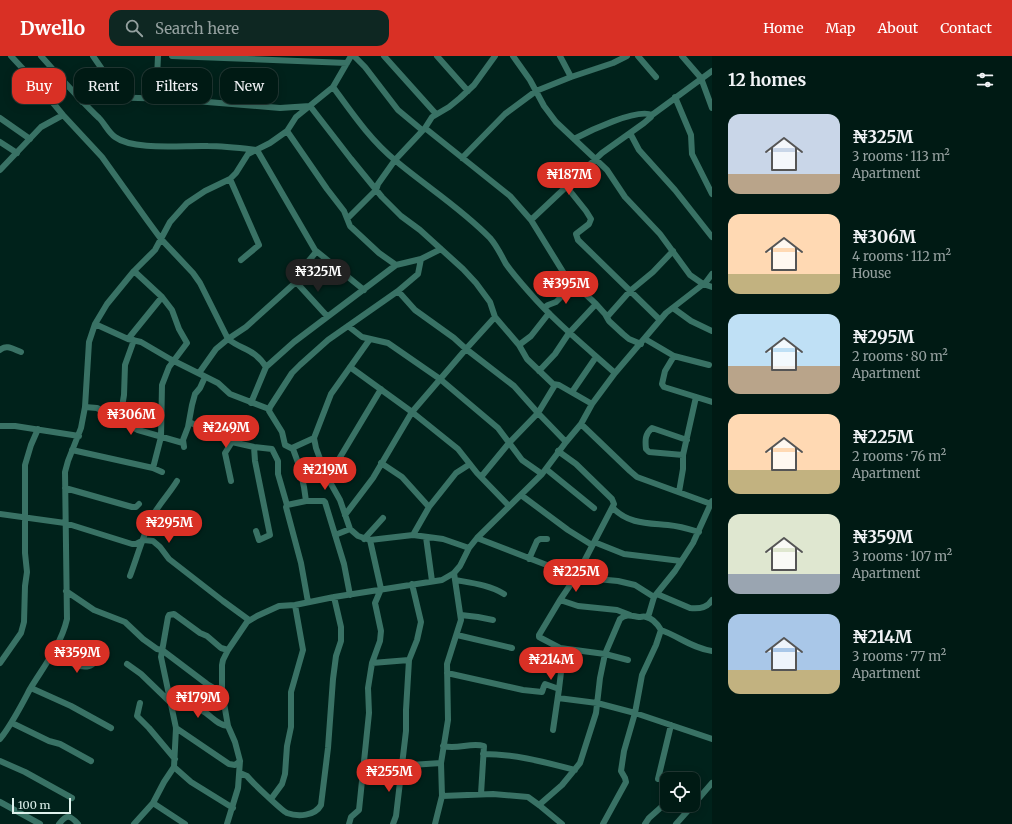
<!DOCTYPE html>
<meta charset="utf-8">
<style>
body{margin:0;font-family:Merriweather,serif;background:#0e2722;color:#f1f3f6;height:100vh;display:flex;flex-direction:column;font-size:15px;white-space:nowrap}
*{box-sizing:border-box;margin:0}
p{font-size:13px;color:#95a1a0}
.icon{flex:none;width:22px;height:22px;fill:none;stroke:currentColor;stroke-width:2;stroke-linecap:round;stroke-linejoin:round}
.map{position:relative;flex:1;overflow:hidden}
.sheet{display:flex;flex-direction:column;background:#001a14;width:300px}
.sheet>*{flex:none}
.banner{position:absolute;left:12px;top:12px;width:380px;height:36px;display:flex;gap:8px}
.fabs{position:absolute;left:660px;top:716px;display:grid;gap:8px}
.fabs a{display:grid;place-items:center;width:40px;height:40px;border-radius:8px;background:#001a14;box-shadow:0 2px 10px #0003,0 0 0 1px #223834;font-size:20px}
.scale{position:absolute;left:12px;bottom:10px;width:59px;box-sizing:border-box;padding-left:4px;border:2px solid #dff2ed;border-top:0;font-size:11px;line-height:14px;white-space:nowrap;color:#dff2ed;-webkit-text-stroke:3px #00221b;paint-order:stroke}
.price{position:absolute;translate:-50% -34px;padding:0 9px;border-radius:14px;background:#d93025;color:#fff;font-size:13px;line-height:26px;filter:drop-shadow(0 1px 2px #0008)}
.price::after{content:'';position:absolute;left:50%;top:24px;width:12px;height:9px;margin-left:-6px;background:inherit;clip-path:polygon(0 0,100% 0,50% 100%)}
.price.on{background:#222;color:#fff}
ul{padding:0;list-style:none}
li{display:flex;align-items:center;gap:12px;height:100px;padding:0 16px}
li span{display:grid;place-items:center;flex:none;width:112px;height:80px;border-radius:12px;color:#555}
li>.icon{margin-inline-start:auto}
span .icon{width:48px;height:48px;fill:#fffc;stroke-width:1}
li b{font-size:17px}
h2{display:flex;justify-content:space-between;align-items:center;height:48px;padding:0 16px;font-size:17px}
.tag{padding:0 14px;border-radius:12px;background:#001a14;box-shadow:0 2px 10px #0003,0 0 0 1px #223834;font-size:14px;line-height:36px}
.tag.on{background:#d93025;color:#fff}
header{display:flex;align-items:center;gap:24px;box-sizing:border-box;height:56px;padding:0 20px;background:#d93025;color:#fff}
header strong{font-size:19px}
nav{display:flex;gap:22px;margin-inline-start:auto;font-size:14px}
.search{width:280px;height:36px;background:#0e2722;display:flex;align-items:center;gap:10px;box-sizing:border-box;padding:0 14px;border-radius:12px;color:#95a1a0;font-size:15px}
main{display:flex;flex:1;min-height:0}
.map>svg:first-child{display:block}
</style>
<header>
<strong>Dwello</strong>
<div class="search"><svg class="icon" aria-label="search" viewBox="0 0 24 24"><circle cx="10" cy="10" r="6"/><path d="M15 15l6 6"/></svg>Search here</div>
<nav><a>Home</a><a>Map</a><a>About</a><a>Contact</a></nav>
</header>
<main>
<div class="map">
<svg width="712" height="768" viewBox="0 0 712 768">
<rect width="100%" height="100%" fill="#00221b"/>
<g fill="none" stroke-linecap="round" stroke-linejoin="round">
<path stroke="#397265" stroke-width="6" d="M11 0 39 30 63 59 102 101 147 164 161 183 193 217 200 227 228 283C242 294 255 293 266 311
M41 0C60 21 79 43 99 62 105 68 108 76 115 81 134 95 184 89 208 90 224 90 240 92 257 94L315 194 364 234
M93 0 104 16 106 41
M172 0 347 7
M354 0 365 11 398 54 422 74
M384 0 436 58
M437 0 468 35
M513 0 530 24 544 50 556 66 607 114 625 141 660 178 690 219 703 228 712 231
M560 0 571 21
M638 0 656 21
M682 0 701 22 712 52
M39 30 53 14
M333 31C352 57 371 85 396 105 427 131 462 153 490 182 497 190 501 199 506 208 513 218 521 227 529 236 555 266 586 291 615 317
M675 41 691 79 692 98 712 138
M156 43 158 0
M82 46 106 41 171 43 280 52 310 50 351 103 382 141 401 160 420 174 463 213 476 227 490 246 495 261 519 289 527 303 553 328 559 329 592 348
M0 62 30 83
M425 72 510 140 531 164 565 219 596 248 605 258 609 265 623 278 629 283 641 288
M287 75 327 133 344 155 350 170 379 197 396 209
M630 77 639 94 675 134 712 181
M574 83C589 75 637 52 652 59
M0 86 17 97
M462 102 505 58 536 35 571 21 613 7 627 0
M0 114 41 71 63 59
M230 123 259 189 241 204
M566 130 586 155 591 163 589 168 576 178 578 184 660 264
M348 162 376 134 378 128 395 104 425 72 432 61 449 51 460 42 474 29 495 0
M531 164 602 97 644 67 651 61 652 59 712 15
M134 215 162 241 172 254 179 273 187 287 169 311 162 329 161 381 153 412
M296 226 327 260
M398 235 418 218 421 203
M544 252 548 249 556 246 574 228
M673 252 691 265 712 275
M607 261 630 235 653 216 673 195
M95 268 128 283 141 286 170 303 218 327 230 338 269 353
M348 270 362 281 388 287 440 323 498 372 522 404 542 418
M128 283 162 241
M370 283 331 338 314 382 316 392 326 419 340 444 350 473 358 480 370 484 413 479 443 483 469 492
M645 283 674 300 709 309
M519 289 531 280 549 257
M0 294C6 288 13 293 21 296
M674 300 665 315 662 328 664 331 712 346
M350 311 412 356 458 393 477 417 509 450
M539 315 555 298 569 277 596 248
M199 317 216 293 228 283 246 271 296 226 302 219 307 207 316 196
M572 336 596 301
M251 347 266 311 294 286 396 209 421 203 441 193
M85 351 97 352 138 374 183 387
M120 363 124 339 125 309 134 284
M189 366 232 386 254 391 272 393 278 405V418L287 449
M581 368 630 415 637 421 711 448
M0 370H15L79 380
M184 391 183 384 188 371 192 349 195 338 200 332 205 321
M254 391 255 405 270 479 259 484 256 475
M292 392 314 382
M72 394 153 412 162 416
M558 395 576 408 612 443 614 448 577 519 560 544 539 579V581L560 592 605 598 628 604
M683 399 649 396 646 393C645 384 645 378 652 372L687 384
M339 403 381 333
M381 407 402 421 429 451
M546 413 594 452
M481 421 509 387 538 357 555 329
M231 425 225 397 232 386
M65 432 132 451H136L139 448
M679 436 683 413V399L696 341
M521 439 568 474 592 489
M306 445C304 427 300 410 293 393L285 389 282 376 269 355 270 351 292 317 300 309 328 284 398 235 415 254 454 282 466 293 514 330 538 357 566 386
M613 452C628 468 648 467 668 469 678 470 689 473 699 476
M0 458 65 467 132 488H136L144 484 153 485 160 491 169 503 223 545 249 564
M345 459 373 422 412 356 466 293 495 261
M335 479 350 473
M413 479 429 451 456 417 470 408
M426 481 432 525
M477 482 570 518 586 522 618 525 635 529 654 541
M364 483 383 462
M594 486 624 498 681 505
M529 503 537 485 540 483H547
M130 520C137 501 143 480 152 461 159 448 169 438 177 425
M455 524C472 527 490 529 504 538
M66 535 94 554 125 566 143 583 157 593 162 594 207 628 214 632 222 633
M657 538 690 552C698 553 707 552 712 544
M560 544 578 550 617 554 630 559
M308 546 301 507 286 451 287 449 306 445H324L325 446 344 508 350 539
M461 559 478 561 493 564
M647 561 649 558 654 541 675 515 693 487 712 445
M661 574C678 580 694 593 712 595
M457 579 512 592
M53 597C63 602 77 613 89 610 93 609 96 605 99 602
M0 607 21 577 24 566 25 530 27 516 25 497V409L31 389 38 373
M372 607 409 604
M127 608 141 618 171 647
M447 617 523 634 542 636 544 630 545 628 559 633
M31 632 71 650 111 672
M170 641C183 644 195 649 206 657 213 662 218 669 228 670
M558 642 597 647 635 657 712 683
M140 647 137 660 149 672 175 703
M12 667 49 685 60 688 91 705
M176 672 229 708 235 709 240 705
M553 674 559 633 562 608 566 597 573 596
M0 683C12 668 21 650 30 633 44 610 61 589 67 563L65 416 68 405 81 372 85 351 89 286 95 268 107 248 134 215 155 194 170 166 187 147 205 135 230 123 236 117 248 98 270 87 287 75 296 61 333 31 351 0
M443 690C457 694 471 686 484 690L481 738
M483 698C515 698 544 706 575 714
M0 705 25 716 72 742
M174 711 191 726 233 752
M240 717 247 720C252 726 281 754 287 757 298 761 315 760 321 749L328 692 333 623 336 600 341 585V571L334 541
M362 718 401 712 411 709 441 707
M658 723 671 669
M442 740 493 738 528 741 539 749 562 768
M271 743 282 728 285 718 287 690 291 671V636L303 594 295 549
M0 746 40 768
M153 747 185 768
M539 749 562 729 580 707 596 657 600 622 605 598 620 563C627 557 632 560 639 561 642 561 644 560 646 561 652 562 658 569 661 574L656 589 642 619 635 657 624 695 621 715 625 722 626 726 603 768
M693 749 712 727
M59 768C67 758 70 759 78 768
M134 768 153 747 164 726 174 711 176 672 161 601 168 561 169 559 174 558 200 577 207 580 221 592 228 594
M227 768 238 732 240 705 235 686 228 670 222 636V609L223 604 228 594 247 566 257 560 279 550 295 549 334 541 442 524 454 517 460 510 469 492 477 482 542 418 566 386 581 368 592 348 615 317 666 257 706 226 712 218
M349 768 351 761 359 754 369 657 368 632 372 607 380 585 381 575 375 547 381 533 370 484
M393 768 396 760 406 675V654L409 604 417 584 421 566 412 528
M435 768 442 740 441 707 448 664 447 608 461 564 454 517
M645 768 649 762 667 746
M676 768 693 749"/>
</g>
</svg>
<div class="fabs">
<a><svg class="icon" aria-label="locate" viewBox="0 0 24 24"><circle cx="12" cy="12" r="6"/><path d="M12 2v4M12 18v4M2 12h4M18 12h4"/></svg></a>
</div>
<div class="scale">100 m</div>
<b class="price" style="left:569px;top:140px">₦187M</b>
<b class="price on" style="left:318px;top:237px">₦325M</b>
<b class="price" style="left:566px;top:249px">₦395M</b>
<b class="price" style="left:131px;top:380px">₦306M</b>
<b class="price" style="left:226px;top:393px">₦249M</b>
<b class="price" style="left:325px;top:435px">₦219M</b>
<b class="price" style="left:169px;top:488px">₦295M</b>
<b class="price" style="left:576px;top:537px">₦225M</b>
<b class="price" style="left:77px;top:618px">₦359M</b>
<b class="price" style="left:551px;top:625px">₦214M</b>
<b class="price" style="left:198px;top:663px">₦179M</b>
<b class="price" style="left:389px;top:737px">₦255M</b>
<div class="banner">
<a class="tag on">Buy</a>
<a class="tag">Rent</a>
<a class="tag">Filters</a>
<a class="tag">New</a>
</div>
</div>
<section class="sheet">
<h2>12 homes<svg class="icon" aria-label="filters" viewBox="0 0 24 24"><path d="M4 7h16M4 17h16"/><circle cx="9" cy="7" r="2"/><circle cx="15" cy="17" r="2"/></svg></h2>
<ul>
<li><span style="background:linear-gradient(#c9d6e8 75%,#b9a48a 0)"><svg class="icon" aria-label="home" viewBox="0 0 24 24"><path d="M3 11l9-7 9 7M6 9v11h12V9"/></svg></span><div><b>₦325M</b><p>3 rooms · 113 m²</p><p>Apartment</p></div></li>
<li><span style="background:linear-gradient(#ffd9b3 75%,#c2b280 0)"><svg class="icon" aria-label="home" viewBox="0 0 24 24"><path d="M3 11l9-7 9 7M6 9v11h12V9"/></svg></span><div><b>₦306M</b><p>4 rooms · 112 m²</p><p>House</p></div></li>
<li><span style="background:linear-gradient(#bfe0f5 65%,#b9a48a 0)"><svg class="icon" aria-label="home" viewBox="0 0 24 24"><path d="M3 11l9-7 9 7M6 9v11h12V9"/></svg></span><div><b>₦295M</b><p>2 rooms · 80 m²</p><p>Apartment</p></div></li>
<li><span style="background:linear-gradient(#ffd9b3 70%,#c2b280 0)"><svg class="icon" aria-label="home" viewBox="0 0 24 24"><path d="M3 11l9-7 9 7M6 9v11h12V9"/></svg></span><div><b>₦225M</b><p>2 rooms · 76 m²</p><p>Apartment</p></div></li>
<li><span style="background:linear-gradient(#dfe7d0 75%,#9aa5b1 0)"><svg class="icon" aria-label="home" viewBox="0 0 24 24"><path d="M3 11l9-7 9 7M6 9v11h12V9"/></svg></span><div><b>₦359M</b><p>3 rooms · 107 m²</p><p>Apartment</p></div></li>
<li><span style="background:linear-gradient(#a9c7e8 70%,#c2b280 0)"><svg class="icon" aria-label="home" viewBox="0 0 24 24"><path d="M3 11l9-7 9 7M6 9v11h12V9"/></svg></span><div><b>₦214M</b><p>3 rooms · 77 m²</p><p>Apartment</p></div></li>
</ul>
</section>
</main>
